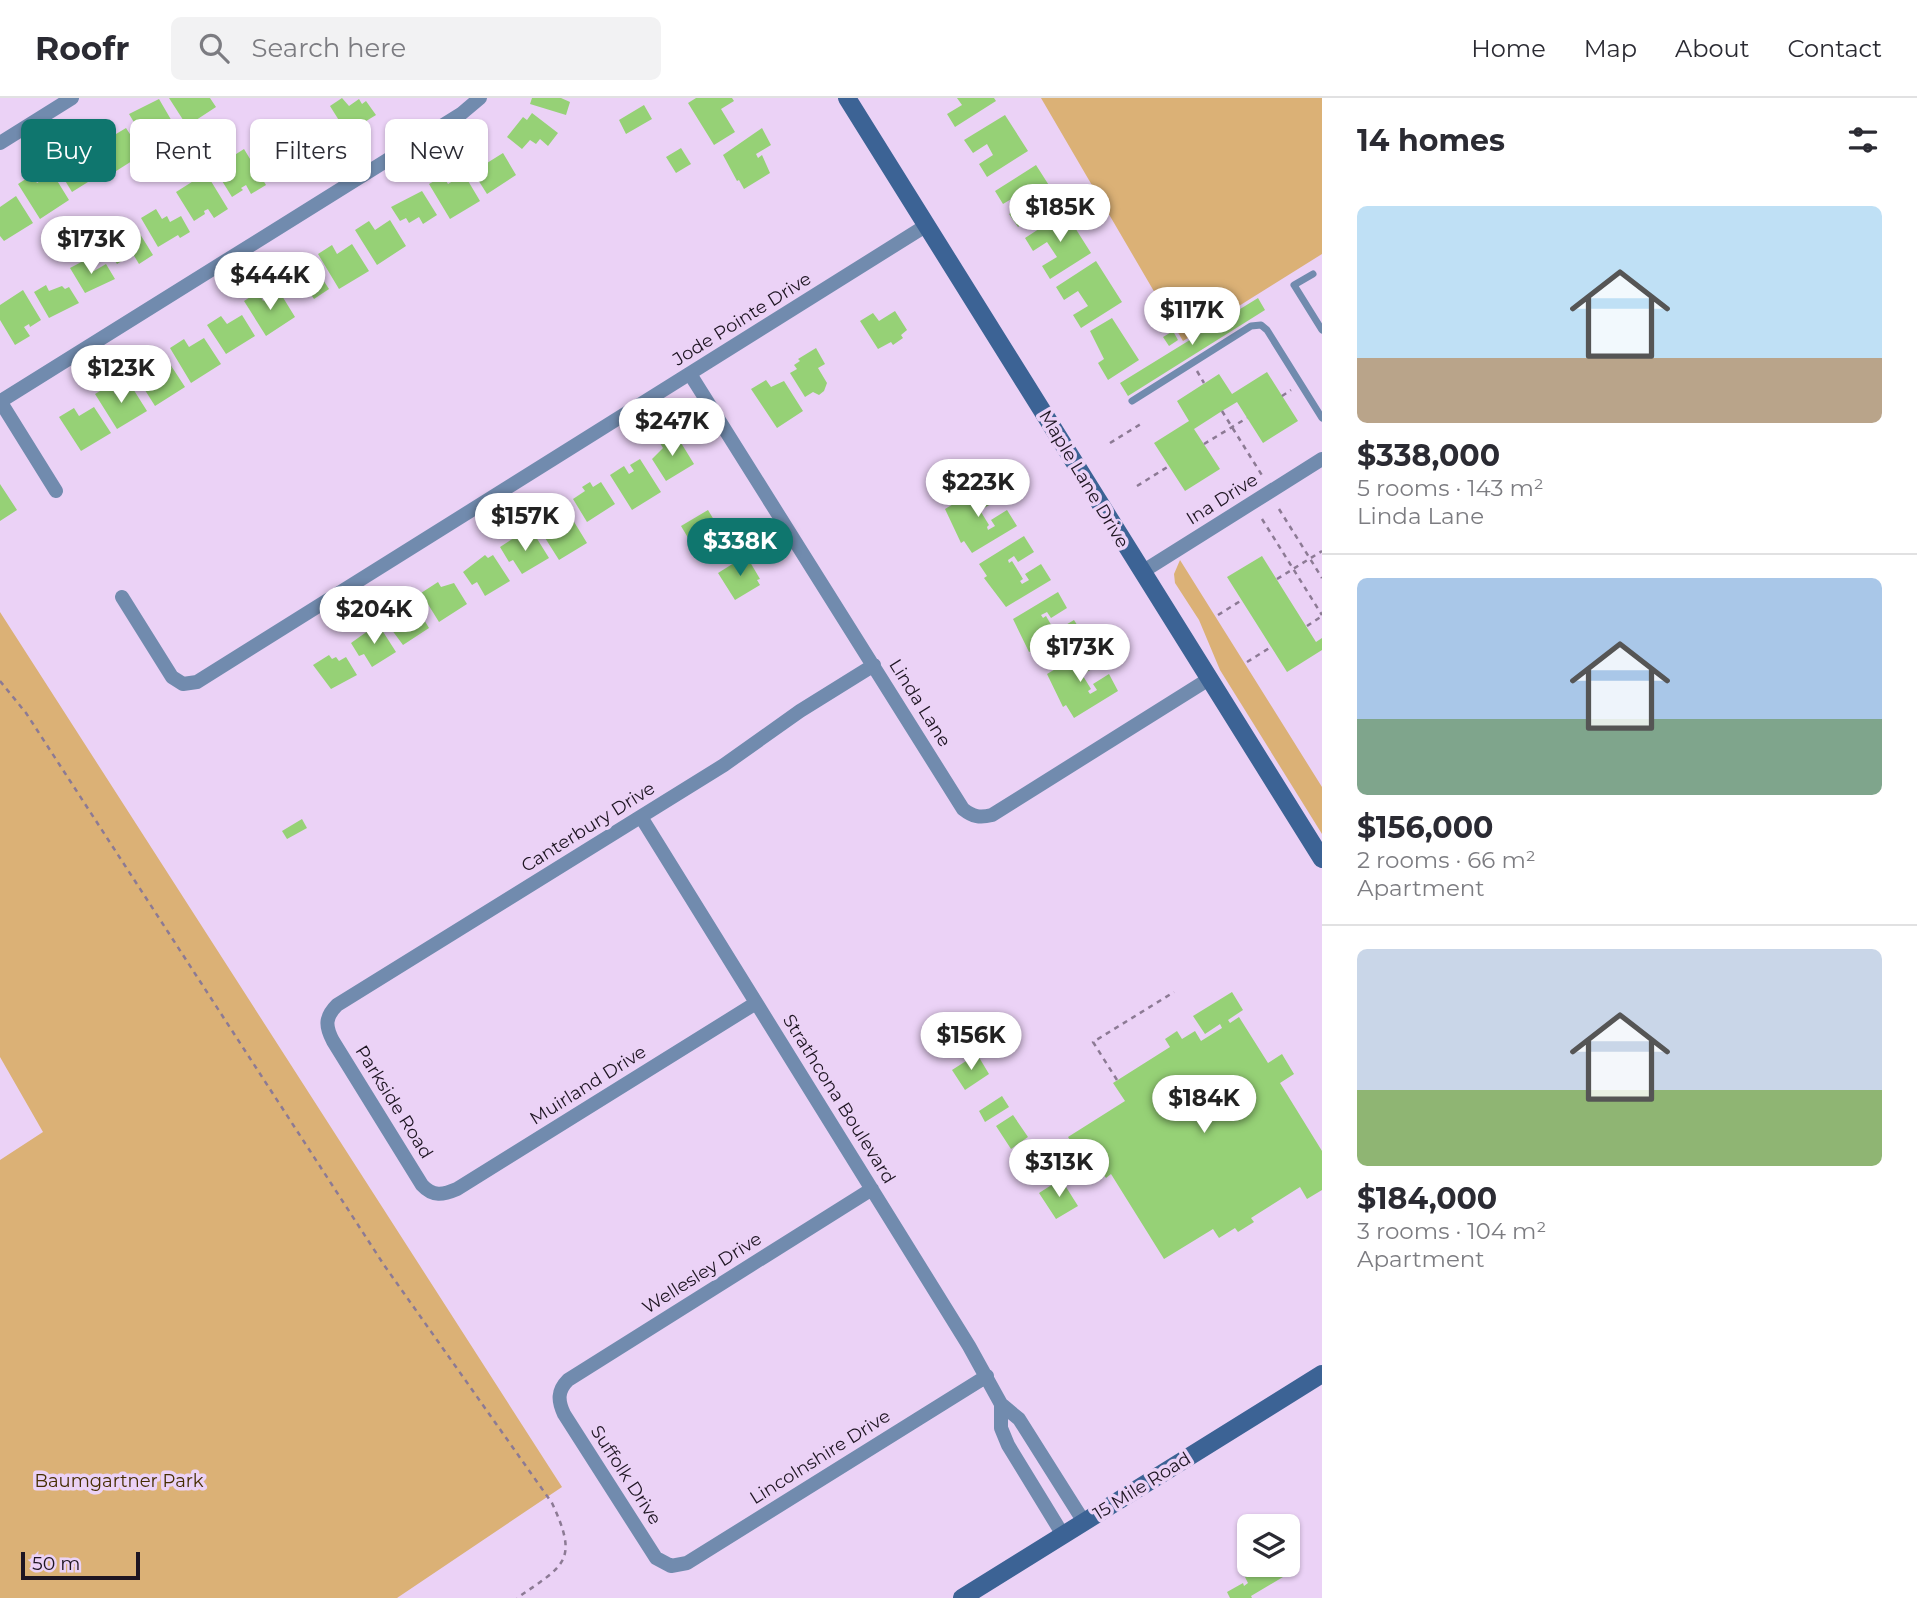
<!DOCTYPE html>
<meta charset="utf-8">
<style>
body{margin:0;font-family:Montserrat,sans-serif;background:#f2f2f3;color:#2b2b33;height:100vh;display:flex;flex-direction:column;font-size:26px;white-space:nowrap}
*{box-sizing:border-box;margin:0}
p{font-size:23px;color:#7c7c81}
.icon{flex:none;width:38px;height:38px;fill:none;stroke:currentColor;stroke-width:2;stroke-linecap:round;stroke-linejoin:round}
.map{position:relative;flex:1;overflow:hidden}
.sheet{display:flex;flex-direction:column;background:#fff;width:595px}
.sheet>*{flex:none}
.hud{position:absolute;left:21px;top:21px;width:665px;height:63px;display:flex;gap:14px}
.buttons{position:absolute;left:1237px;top:1416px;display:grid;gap:14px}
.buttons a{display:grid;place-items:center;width:63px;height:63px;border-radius:10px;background:#fff;box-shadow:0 2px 5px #0004;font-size:35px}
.scale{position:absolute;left:21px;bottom:18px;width:119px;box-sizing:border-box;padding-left:7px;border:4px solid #1e1522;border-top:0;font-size:19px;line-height:24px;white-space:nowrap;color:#1e1522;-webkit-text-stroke:5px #ebd2f6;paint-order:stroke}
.price{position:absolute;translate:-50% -60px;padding:0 16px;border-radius:24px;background:#fff;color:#222;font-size:23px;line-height:46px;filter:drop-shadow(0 2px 4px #0008)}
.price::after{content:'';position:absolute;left:50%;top:42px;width:21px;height:16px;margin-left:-10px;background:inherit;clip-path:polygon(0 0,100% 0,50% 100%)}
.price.active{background:#0f766e;color:#fff}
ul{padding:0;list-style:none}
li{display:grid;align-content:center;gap:14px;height:371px;padding:0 35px}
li+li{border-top:2px solid #e1e1e2}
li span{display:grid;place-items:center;height:217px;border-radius:10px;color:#555}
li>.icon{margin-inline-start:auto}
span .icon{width:126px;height:126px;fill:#fffc;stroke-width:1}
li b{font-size:30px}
h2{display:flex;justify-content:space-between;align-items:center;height:84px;padding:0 35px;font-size:30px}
.chip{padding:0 24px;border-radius:10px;background:#fff;box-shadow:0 2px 5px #0004;font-size:24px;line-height:63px}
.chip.active{background:#0f766e;color:#fff}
header{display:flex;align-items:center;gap:42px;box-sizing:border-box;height:98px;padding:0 35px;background:#fff;border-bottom:2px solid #e1e1e2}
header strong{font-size:33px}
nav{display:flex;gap:38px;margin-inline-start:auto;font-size:24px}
.search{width:490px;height:63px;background:#f2f2f3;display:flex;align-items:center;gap:18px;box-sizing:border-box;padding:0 24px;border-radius:10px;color:#7c7c81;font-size:26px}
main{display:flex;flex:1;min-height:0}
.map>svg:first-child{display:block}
</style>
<header>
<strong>Roofr</strong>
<div class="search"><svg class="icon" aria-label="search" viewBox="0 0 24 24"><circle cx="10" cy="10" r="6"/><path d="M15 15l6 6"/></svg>Search here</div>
<nav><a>Home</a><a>Map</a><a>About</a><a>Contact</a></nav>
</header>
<main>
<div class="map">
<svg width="1322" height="1500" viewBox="0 0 1322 1500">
<rect width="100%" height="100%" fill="#ebd2f6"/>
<path fill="#dbb176" d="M1041 0H1322V156L1183 243Z
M1180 462 1322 689V736L1220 572 1199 522 1175 485 1174 476Z
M0 514 562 1389 397 1500H0V1062L43 1034 0 959Z"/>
<path fill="#96d176" d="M169 0H210L216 9 187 28Z
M342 0 349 8 359 1 362 6 366 3 376 17 363 25 361 22 345 32 330 8Z
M532 0H561L570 4 566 17 530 6Z
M696 0H732L734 3 721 11 735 34 714 47 688 5Z
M957 0H994L996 3 955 29 947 16 962 7Z
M159 1 173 25 157 35 153 27 144 32 142 28 138 31 129 16Z
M644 7 652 21 626 36 619 22Z
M532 15 558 35 548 48 540 41 536 46 530 42 522 51 507 39 523 19 527 22Z
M1005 17 1028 53 987 79 979 66 993 57 987 46 973 55 964 42Z
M330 24 340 41 326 50 323 46 309 55 298 38 313 29 316 33Z
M280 28 302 64 288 73 282 64 278 67 280 70 268 76 250 47Z
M126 30 143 56 113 75 91 40 105 31 111 39Z
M762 30 771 47 756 56 758 60 762 57 770 75 744 91 739 82 737 83 723 57Z
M681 50 691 66 676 75 666 59Z
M244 51 266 87 251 96 246 87 241 90 243 92 232 99 214 70Z
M90 52 104 74 72 94 53 63 66 55 71 63Z
M503 55 516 77 487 96 468 66 482 57 487 65Z
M1036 67 1059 103 1018 129 1009 116 1024 107 1018 97 1003 106 995 93Z
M206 75 228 111 214 120 208 111 204 113 205 116 194 123 176 94Z
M53 76 69 102 40 121 18 86 32 77 37 85Z
M464 76 480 103 450 121 429 86 443 78 448 86Z
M422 93 437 117 423 126 419 119 409 125 406 120 400 123 391 109Z
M16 98 33 125 4 143 0 138V109Z
M156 111 162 121 167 118 170 124 181 118 190 134 180 140 178 137 158 149 141 120Z
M1065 114 1091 155 1050 181 1042 168 1057 159 1047 144 1033 153 1025 140Z
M390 122 406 148 377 167 355 132 369 123 375 132Z
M135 128 153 157 139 166 133 156 117 166 104 145Z
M352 146 369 173 339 191 318 156 332 147 337 156Z
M87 161 94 173 106 166 115 181 85 195 70 170Z
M310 162 329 191 314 201 308 192 303 196 298 188 291 193 282 180Z
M1096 163 1122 204 1081 230 1073 217 1088 208 1078 193 1064 202 1056 189Z
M46 187 49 193 62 188 65 191 69 189 79 205 49 220 34 194Z
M23 192 41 222 30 229 29 226 24 229 30 238 15 247 0 222V207Z
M279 193 295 219 266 238 244 203 258 194 263 203Z
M1258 200 1265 212 1128 298 1120 285Z
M895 213 907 232 901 237 903 240 893 247 891 244 878 251 860 223 873 215 879 223Z
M242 217 255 238 226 256 207 227 221 218 227 226Z
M1112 220 1139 262 1108 282 1098 265 1104 261 1090 233Z
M1173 233 1178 242 1169 248 1163 239Z
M204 240 221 266 191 285 170 250 184 241 189 249Z
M816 250 825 266 818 270 827 285 824 293 819 297 813 294 805 299 790 275 797 271 794 267 800 263 798 261Z
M168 263 185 289 155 308 133 273 147 264 153 273Z
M1267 274 1298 323 1263 345 1237 304 1222 313 1194 331 1220 371 1185 393 1154 345 1189 323 1177 303 1219 276 1232 296Z
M766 282 771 289 784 283 803 313 777 330 751 291Z
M130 286 147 313 117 331 95 296 110 287 115 296Z
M94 309 111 335 81 353 59 319 74 310 79 318Z
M675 335 694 366 666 383 652 361 663 350 660 345Z
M640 361 661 394 632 412 610 377 624 368 629 376 634 373 630 367Z
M590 384 593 389 601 384 615 406 587 424 573 401 585 393 582 389Z
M990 384 1000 401 984 410 980 404 974 408 975 410 978 409 989 427 987 429 988 432 995 428 991 422 1007 412 1017 428 972 455 964 443 961 445 945 411Z
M0 386 17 412 0 423Z
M708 412 714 422 710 424 716 434 731 425 741 441 703 465 681 428Z
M554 413 561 423 560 419 568 414 587 445 559 462 535 424Z
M517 438 521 444 536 439 549 460 522 476 513 462 509 464 500 449Z
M1024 438 1034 454 1018 464 1014 458 1008 462 1009 465 1012 463 1023 481 1020 483 1022 486 1029 482 1025 476 1041 466 1051 482 1006 509 984 480 987 478 979 466Z
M485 457 488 460 493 457 510 483 485 498 477 484 472 487 463 474Z
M1262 458 1316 544 1322 540V552L1287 574 1227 479Z
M742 460 746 466 750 464 760 481 757 482 760 487 735 502 718 475Z
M438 484 441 489 454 485 467 506 439 524 421 495Z
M1058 494 1067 510 1051 520 1047 514 1041 517 1043 520 1046 518 1057 537 1054 539 1056 542 1062 538 1059 531 1074 522 1084 538 1039 565 1032 553 1029 554 1013 521Z
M400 509 403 514 417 510 429 530 403 547 383 520Z
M380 529 396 554 372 569 364 556 359 558 351 545 372 530 374 533Z
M1092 549 1102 565 1085 575 1082 568 1076 572 1077 575 1080 573 1091 591 1088 593 1090 596 1097 592 1093 586 1109 576 1118 593 1074 620 1066 607 1063 609 1047 576Z
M329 557 332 561 336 559 339 563 346 559 357 577 331 591 313 567Z
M302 721 307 730 287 741 282 733Z
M1232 894 1243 912 1228 922 1230 925 1239 919 1268 965 1282 956 1294 976 1280 985 1322 1053V1092L1307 1101 1300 1089 1251 1120 1254 1124 1238 1134 1235 1130 1219 1140 1213 1131 1164 1161 1111 1076 1106 1080 1100 1071 1092 1076 1068 1039 1125 1003 1113 985 1170 949 1165 941 1177 933 1182 941 1195 933 1201 943 1222 930 1220 926 1205 936 1193 918Z
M977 956 989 976 965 992 952 972Z
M1002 998 1009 1009 985 1024 979 1013Z
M1013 1017 1028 1039 1011 1051 996 1028Z
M1061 1081 1078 1108 1056 1121 1039 1095Z
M1256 1466H1275L1283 1479 1251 1498 1252 1500H1230L1227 1494 1243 1485 1244 1488 1248 1485 1245 1479 1258 1471Z"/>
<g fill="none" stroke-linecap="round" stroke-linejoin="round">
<path stroke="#8c7a94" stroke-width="2.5" stroke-dasharray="5 5" stroke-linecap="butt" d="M1197 273 1204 285
M1282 298 1291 292
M1222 313 1263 379
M1110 345 1144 324
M1204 346 1247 320
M1137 388 1169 368
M1279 411 1322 480
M1262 421 1322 517
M1277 481 1322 453
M1218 517 1242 502
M1307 528 1322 518
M1247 564 1271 549
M0 583 26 615 384 1167 552 1405C579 1463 565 1467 517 1500
M1117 982 1093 944 1174 894"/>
<path stroke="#718bae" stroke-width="7" d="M1313 176 1294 187 1322 232
M1132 303 1251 228 1261 227 1267 232 1322 320"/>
<path stroke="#718bae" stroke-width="14" d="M0 45 72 0
M690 276 963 711C973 719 980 720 992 717L1209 581
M0 303 56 393
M1 303 461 16 480 0
M1142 474 1322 361
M122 499 172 579 183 586 197 584 927 127
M641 719 969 1248 1001 1306 1019 1321 1084 1424
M756 905 457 1091C443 1097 433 1099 422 1087L333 943C325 928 325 919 337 907L724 667 800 613 874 567
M872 1091 568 1282C557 1293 558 1303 564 1316L656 1460 671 1468 687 1465 987 1278
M1001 1306V1330L1008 1347 1063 1437"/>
<path stroke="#3c6395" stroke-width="18" d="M847 0 1322 761
M962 1500 1322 1276"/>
</g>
<g text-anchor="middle" stroke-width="7" stroke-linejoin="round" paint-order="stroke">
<g font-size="18" fill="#1e1522" stroke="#ebd2f6">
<text transform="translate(742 221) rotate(-32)" y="6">Jode Pointe Drive</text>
<text transform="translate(1084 381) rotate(59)" y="6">Maple Lane Drive</text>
<text transform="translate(1222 401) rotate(-32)" y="6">Ina Drive</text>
<text transform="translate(920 605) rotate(58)" y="6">Linda Lane</text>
<text transform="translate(588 729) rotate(-32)" y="6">Canterbury Drive</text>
<text transform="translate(588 987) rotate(-32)" y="6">Muirland Drive</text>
<text transform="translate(839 1001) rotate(58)" y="6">Strathcona Boulevard</text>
<text transform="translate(394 1004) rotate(58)" y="6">Parkside Road</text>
<text transform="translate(702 1175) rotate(-32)" y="6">Wellesley Drive</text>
<text transform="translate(820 1359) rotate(-32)" y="6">Lincolnshire Drive</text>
<text transform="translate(626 1377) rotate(57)" y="6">Suffolk Drive</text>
<text transform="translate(1142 1388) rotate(-32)" y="6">15 Mile Road</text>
</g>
<g font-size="18" fill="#452d01" stroke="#ebd2f6">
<text x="119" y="1389">Baumgartner Park</text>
</g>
</g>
</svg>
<div class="buttons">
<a><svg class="icon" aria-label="layers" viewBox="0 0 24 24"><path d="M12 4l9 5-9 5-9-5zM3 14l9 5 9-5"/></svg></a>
</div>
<div class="scale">50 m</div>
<b class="price" style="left:1060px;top:146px">$185K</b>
<b class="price" style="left:91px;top:178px">$173K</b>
<b class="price" style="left:270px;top:214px">$444K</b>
<b class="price" style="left:1192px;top:249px">$117K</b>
<b class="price" style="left:121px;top:307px">$123K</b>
<b class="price" style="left:672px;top:360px">$247K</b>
<b class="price" style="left:978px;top:421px">$223K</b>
<b class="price" style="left:525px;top:455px">$157K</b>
<b class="price active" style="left:740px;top:480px">$338K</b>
<b class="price" style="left:374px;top:548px">$204K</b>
<b class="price" style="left:1080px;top:586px">$173K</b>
<b class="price" style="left:971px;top:974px">$156K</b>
<b class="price" style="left:1204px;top:1037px">$184K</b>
<b class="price" style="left:1059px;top:1101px">$313K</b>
<div class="hud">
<a class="chip active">Buy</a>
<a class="chip">Rent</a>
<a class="chip">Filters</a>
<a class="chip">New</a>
</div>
</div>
<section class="sheet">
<h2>14 homes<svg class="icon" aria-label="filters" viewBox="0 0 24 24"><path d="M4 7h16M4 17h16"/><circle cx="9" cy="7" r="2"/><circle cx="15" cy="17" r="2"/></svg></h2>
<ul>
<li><span style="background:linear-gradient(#bfe0f5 70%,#b9a48a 0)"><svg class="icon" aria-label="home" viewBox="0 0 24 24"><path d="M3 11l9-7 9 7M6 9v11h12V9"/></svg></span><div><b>$338,000</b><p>5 rooms · 143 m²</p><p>Linda Lane</p></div></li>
<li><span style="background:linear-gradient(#a9c7e8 65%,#7fa58c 0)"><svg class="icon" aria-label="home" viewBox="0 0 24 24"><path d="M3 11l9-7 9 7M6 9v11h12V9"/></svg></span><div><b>$156,000</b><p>2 rooms · 66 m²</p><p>Apartment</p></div></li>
<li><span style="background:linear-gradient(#c9d6e8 65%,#8fb573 0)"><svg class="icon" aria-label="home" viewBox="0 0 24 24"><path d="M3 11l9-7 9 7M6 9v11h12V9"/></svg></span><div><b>$184,000</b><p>3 rooms · 104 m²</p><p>Apartment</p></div></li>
</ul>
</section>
</main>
